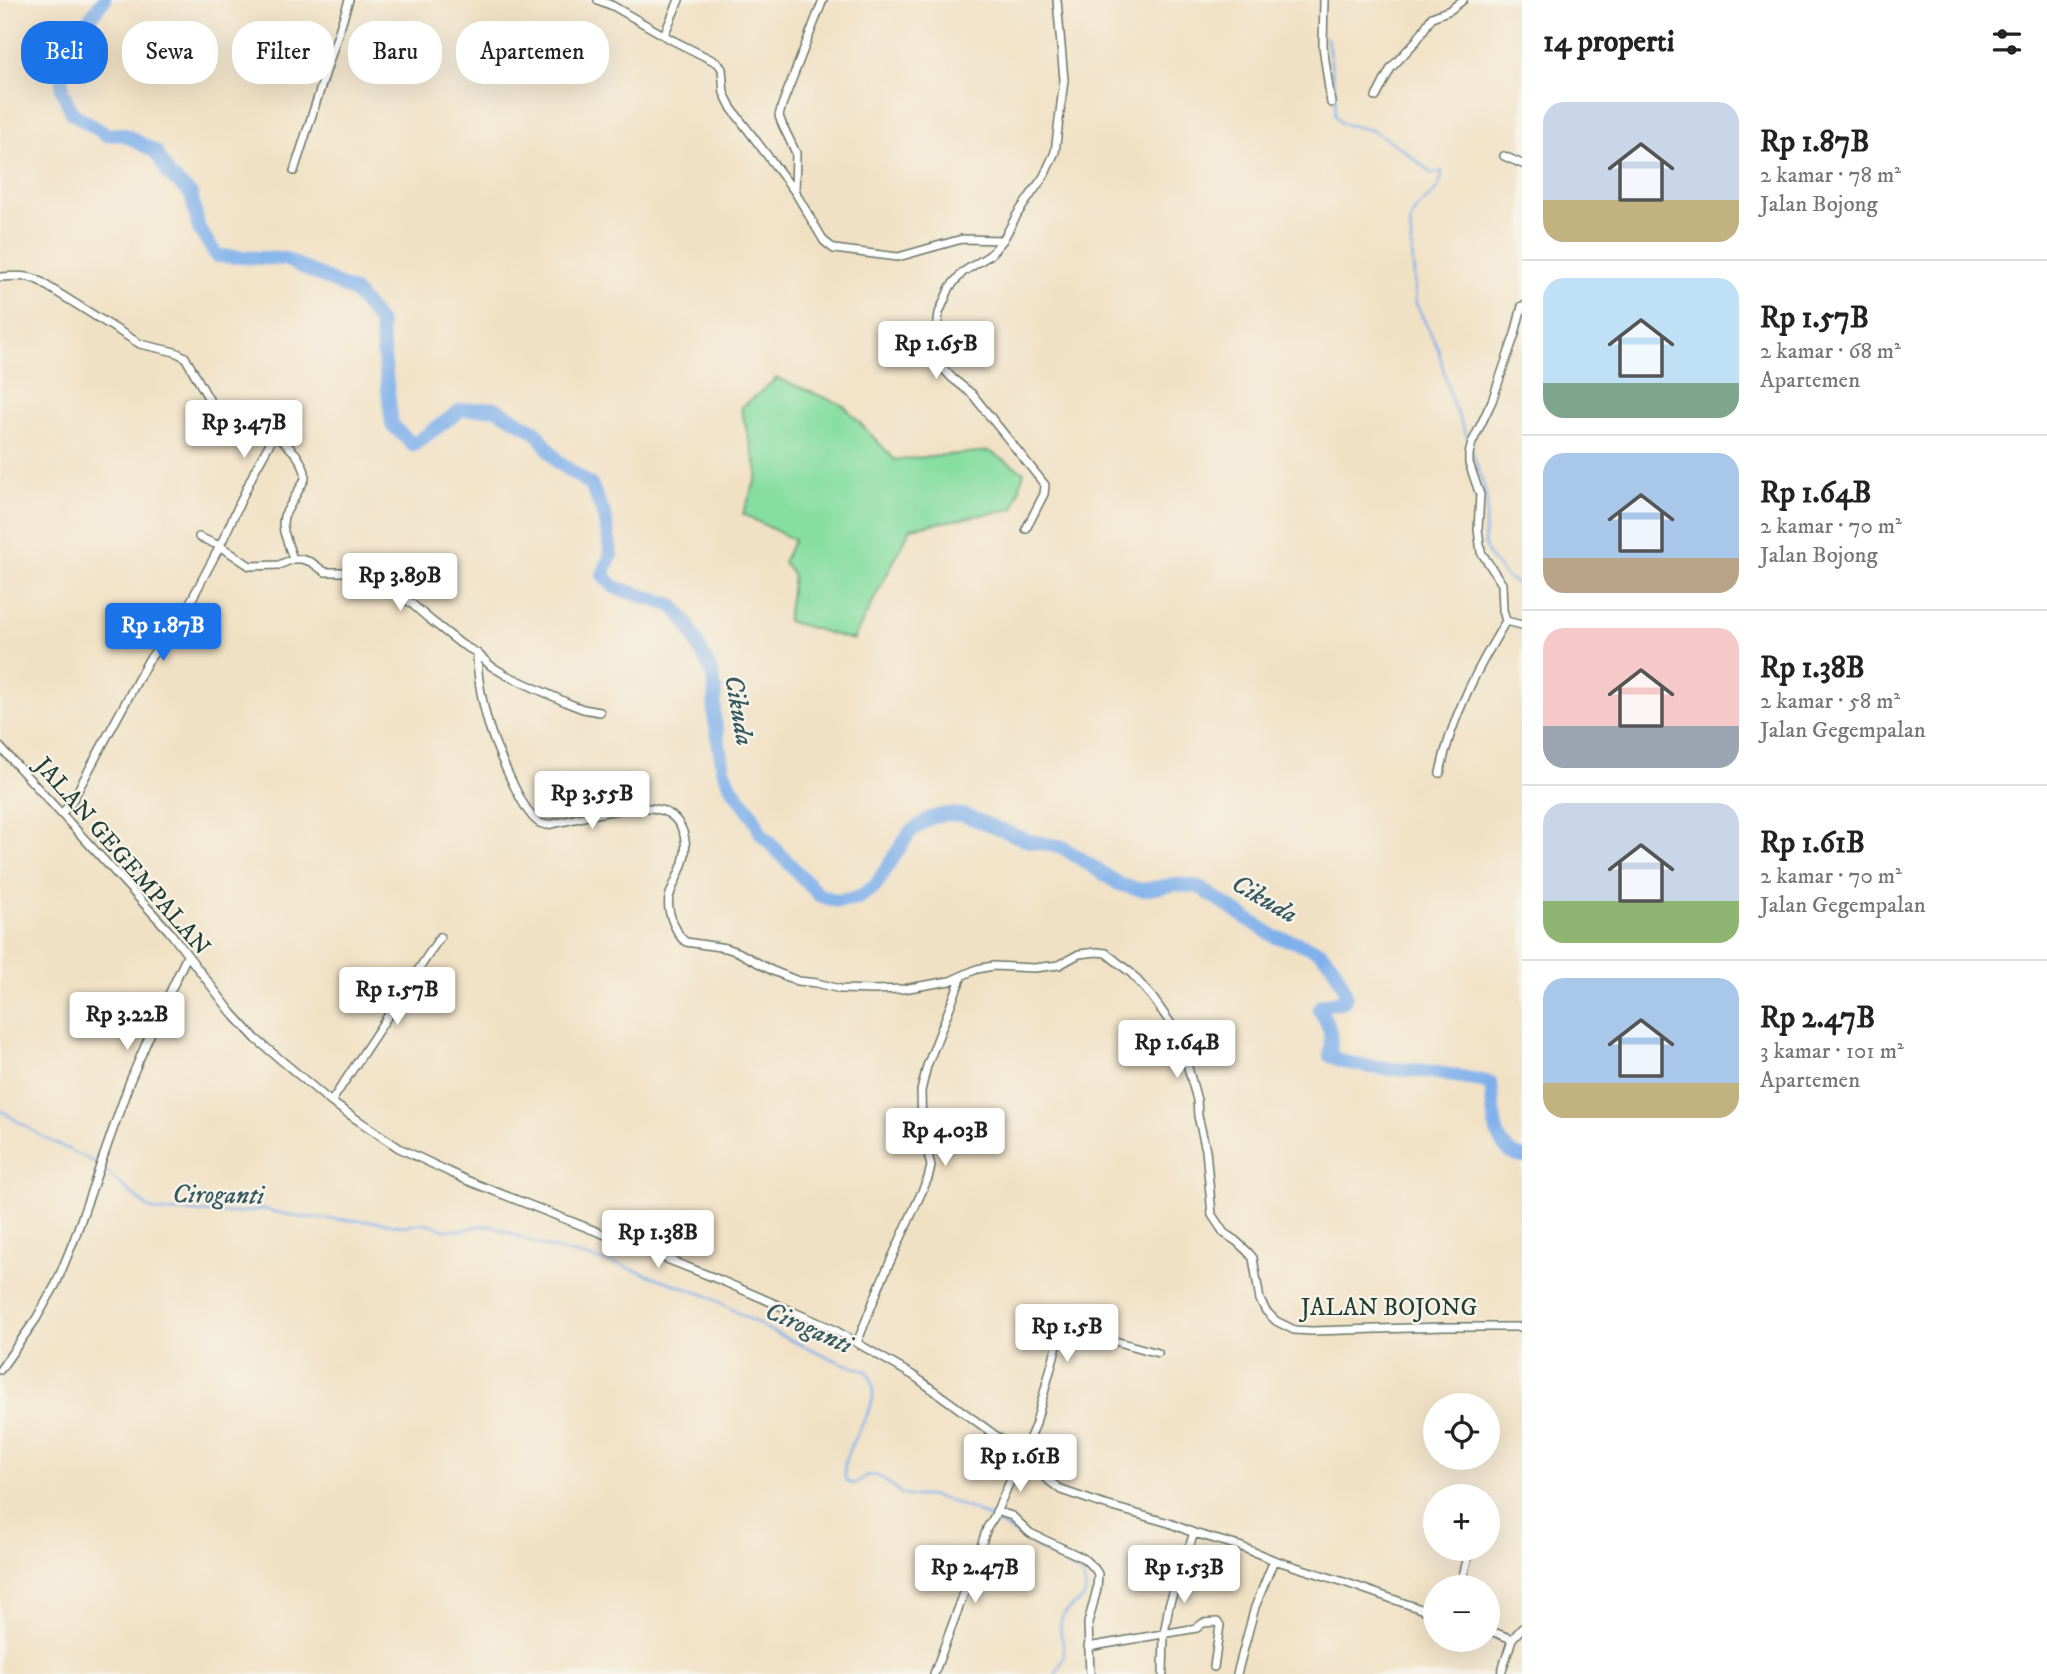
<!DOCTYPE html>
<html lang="id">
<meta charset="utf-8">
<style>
body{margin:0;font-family:"IM FELL DW Pica",serif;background:#f6f6f6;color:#222;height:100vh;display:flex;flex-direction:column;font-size:26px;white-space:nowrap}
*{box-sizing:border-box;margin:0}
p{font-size:23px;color:#767676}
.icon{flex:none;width:38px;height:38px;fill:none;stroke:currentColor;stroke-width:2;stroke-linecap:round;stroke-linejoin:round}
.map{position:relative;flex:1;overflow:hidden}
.details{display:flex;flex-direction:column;background:#fff;width:525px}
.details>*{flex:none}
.banner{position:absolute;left:21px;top:21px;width:665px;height:63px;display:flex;gap:14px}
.controls{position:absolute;left:1423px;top:1393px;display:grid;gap:14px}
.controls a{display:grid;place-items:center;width:77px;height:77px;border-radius:50%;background:#fff;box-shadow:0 7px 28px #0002;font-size:35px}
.price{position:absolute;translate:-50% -60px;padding:0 16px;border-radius:7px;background:#fff;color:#222;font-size:23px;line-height:46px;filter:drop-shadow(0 2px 4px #0008)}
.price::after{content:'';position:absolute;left:50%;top:42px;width:21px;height:16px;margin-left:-10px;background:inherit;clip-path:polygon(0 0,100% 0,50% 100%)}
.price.on{background:#1a73e8;color:#fff}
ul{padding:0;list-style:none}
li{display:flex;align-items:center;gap:21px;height:175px;padding:0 21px}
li+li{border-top:2px solid #e0e0e0}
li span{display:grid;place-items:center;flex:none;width:196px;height:140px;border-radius:21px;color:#555}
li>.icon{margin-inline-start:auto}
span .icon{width:84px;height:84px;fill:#fffc;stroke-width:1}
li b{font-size:30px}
h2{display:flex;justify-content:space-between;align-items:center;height:84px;padding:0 21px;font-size:30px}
.tag{padding:0 24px;border-radius:28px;background:#fff;box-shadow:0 7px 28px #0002;font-size:24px;line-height:63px}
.tag.on{background:#1a73e8;color:#fff}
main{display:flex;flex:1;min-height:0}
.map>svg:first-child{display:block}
</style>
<main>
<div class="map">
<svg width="1522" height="1674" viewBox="0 0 1522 1674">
<rect width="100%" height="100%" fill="#f7f3e8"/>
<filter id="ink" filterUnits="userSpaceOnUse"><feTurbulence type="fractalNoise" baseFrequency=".0143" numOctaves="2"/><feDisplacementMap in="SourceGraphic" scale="14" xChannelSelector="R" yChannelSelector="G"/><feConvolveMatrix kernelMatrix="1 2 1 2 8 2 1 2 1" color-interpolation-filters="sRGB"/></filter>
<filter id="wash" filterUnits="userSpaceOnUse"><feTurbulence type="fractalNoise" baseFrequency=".00686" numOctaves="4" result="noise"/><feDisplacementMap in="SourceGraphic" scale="28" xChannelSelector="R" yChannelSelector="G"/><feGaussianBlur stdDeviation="1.57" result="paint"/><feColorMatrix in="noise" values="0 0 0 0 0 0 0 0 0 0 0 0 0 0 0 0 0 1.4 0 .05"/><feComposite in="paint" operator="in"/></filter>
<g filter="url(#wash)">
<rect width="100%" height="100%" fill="#f1e1c4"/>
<path fill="#87dea1" stroke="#538e6a" stroke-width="2" d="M777 378 843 405 895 460 989 451 1024 472 1014 509 911 528 853 640 787 621 793 575 783 562 794 540 743 514 758 474 741 408Z"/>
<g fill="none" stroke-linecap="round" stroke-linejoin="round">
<path stroke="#7fb0eb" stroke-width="2.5" d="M1327 38 1336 96 1335 115 1341 123 1374 131 1401 148 1433 174 1442 171C1442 200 1414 199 1410 223L1416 304 1438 348 1451 399 1470 444
M1472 450C1477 467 1486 486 1487 504 1488 536 1474 541 1500 570 1506 578 1512 582 1522 585
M0 1110 43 1137 94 1162 149 1208 155 1211 236 1213 263 1209 298 1217 381 1222 400 1226 424 1223 431 1224 443 1230H464L477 1226H492L546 1247 623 1266 708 1296 773 1332 842 1363 867 1371C893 1407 833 1445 846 1481L853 1484C858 1482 863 1478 867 1476 882 1471 892 1490 904 1495 911 1498 919 1495 926 1496 942 1497 962 1505 978 1512 1012 1528 1041 1554 1076 1570 1083 1576 1087 1583 1085 1594 1082 1606 1066 1603 1061 1621 1058 1635 1065 1642 1064 1654 1063 1661 1059 1668 1056 1674"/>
<path stroke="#7fb0eb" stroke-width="14" d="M104 0 62 53V90L72 113 107 135 123 134 156 152 169 175 191 194 199 229 217 256 285 259 355 292 380 323 392 425 413 445 461 410 495 408 536 432 558 462 591 485 605 516 611 555 603 575 614 587 668 604 674 607 686 621 712 673 715 689 714 715 723 769 730 785 753 816 761 834 819 895 837 901 858 898 875 886 910 832 930 818 945 814 964 815 1029 841 1062 847 1121 885 1143 890 1176 884 1199 887 1275 937 1293 941 1319 951 1332 964 1343 985 1346 996 1344 1001 1322 1005 1319 1009C1331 1027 1332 1035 1330 1056 1362 1071 1398 1068 1432 1072 1452 1075 1472 1079 1491 1083 1494 1108 1490 1150 1522 1157"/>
</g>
</g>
<g filter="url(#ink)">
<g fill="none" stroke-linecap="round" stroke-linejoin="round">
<g stroke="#687666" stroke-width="10">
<path id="street" d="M598 0 613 6 672 40 718 63 722 69 724 93 732 109 795 192
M823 0 782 105 779 116 782 124 796 153 795 192 824 241 834 249 898 257 962 239 1003 240 1018 213 1044 176 1055 152 1064 80 1057 0
M1324 0 1323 46 1331 103
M664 35 679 0
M1376 97 1391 68 1417 40 1432 17 1450 10 1463 0
M1504 156 1522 164
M294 171 349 0
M1003 240 990 255 963 272 950 287 939 313 934 355 937 362 952 378 972 394 1045 485 1044 494 1026 529
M0 277C18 276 33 274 47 286L140 344 175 352 185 357 211 403 220 410 269 429 280 438 296 454 302 464 305 472V479L284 516 283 523 284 532 293 559
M1522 306 1515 334 1492 401 1472 443 1469 454V463L1480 495 1478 529 1481 552 1502 584 1503 610 1506 621 1522 625
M199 537 220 546 250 566 279 565 293 559H301L311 562 325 572H358L373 574 381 577 428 618 461 644 477 653 491 666 506 675 570 704 583 709 600 712
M477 653C477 676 482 701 488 723 494 743 522 811 537 821 540 824 543 824 547 825 580 819 615 807 649 808 682 810 692 840 681 868 672 892 662 898 674 925 678 932 679 938 686 942L726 948 738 952 773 971 798 981 817 983 840 989 873 990 903 989 950 981 977 969 993 966 1034 968 1059 965 1079 954 1097 952 1106 953 1131 973 1152 997 1179 1035 1197 1100 1198 1116 1206 1150 1212 1215 1224 1233 1236 1241 1247 1251 1253 1258 1260 1300 1266 1311 1276 1321 1294 1330 1312 1331 1444 1327H1522
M0 747 169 931 232 1013 256 1039 331 1102 399 1148 466 1180 720 1280 833 1329 914 1376 1006 1443 1021 1459 1061 1490 1102 1504 1169 1523 1194 1533 1239 1546 1274 1560 1344 1582 1435 1614
M1440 773C1451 718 1477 669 1506 621
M62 813 71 803 148 661 184 614 220 546 255 470 275 434
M331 1102 440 937
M857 1343 881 1282 928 1178 931 1166 922 1130 921 1091 927 1066 962 976
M0 1370 36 1319 56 1284 74 1240 130 1081 148 1039 187 956
M996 1511 1012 1516 1030 1533 1083 1558 1095 1569 1098 1574 1097 1589 1088 1623 1090 1674
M1460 1587 1470 1549
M1488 1630 1512 1639
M1088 1647 1197 1628 1203 1623 1217 1622 1220 1625 1214 1667
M934 1674 976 1561 987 1528 994 1517 1035 1426 1060 1334 1064 1330 1072 1329 1158 1353
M1163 1674 1164 1634 1169 1605 1194 1533
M1237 1674 1255 1607 1274 1560
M1501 1674 1512 1639 1522 1628"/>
</g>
<use href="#street" stroke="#fff" stroke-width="7"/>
</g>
</g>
<g text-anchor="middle" stroke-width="5" stroke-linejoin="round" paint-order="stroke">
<g font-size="24" fill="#1f3d34" stroke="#f7f3e8">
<text transform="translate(123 856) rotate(49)" y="8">JALAN GEGEMPALAN</text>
<text x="1389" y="1315">JALAN BOJONG</text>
</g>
<g font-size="26" font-style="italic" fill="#375a62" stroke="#f7f3e8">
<text transform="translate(740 710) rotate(80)" y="9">Cikuda</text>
<text transform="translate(1265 898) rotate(30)" y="9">Cikuda</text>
<text transform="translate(218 1194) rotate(1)" y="9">Ciroganti</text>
<text transform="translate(809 1327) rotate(24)" y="9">Ciroganti</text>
</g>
</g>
</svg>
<div class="controls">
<a><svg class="icon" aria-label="locate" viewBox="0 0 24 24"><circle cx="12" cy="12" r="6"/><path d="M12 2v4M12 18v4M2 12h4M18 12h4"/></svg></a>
<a>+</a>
<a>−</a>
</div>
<b class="price" style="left:936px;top:381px">Rp 1.65B</b>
<b class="price" style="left:244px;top:460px">Rp 3.47B</b>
<b class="price" style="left:400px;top:613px">Rp 3.89B</b>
<b class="price on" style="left:163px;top:663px">Rp 1.87B</b>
<b class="price" style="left:592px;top:831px">Rp 3.55B</b>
<b class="price" style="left:397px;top:1027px">Rp 1.57B</b>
<b class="price" style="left:127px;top:1052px">Rp 3.22B</b>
<b class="price" style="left:1177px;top:1080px">Rp 1.64B</b>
<b class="price" style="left:945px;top:1168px">Rp 4.03B</b>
<b class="price" style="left:658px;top:1270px">Rp 1.38B</b>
<b class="price" style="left:1067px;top:1364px">Rp 1.5B</b>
<b class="price" style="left:1020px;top:1494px">Rp 1.61B</b>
<b class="price" style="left:975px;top:1605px">Rp 2.47B</b>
<b class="price" style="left:1184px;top:1605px">Rp 1.53B</b>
<div class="banner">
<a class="tag on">Beli</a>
<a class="tag">Sewa</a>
<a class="tag">Filter</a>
<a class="tag">Baru</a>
<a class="tag">Apartemen</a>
</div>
</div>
<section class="details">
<h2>14 properti<svg class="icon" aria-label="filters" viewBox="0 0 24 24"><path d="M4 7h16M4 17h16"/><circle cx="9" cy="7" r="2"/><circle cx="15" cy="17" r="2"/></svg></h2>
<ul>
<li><span style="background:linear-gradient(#c9d6e8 70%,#c2b280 0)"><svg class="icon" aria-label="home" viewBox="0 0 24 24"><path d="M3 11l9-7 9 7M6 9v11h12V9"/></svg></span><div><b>Rp 1.87B</b><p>2 kamar · 78 m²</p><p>Jalan Bojong</p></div></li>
<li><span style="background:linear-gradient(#bfe0f5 75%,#7fa58c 0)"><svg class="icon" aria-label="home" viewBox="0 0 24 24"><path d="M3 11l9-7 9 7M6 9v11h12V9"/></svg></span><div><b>Rp 1.57B</b><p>2 kamar · 68 m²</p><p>Apartemen</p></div></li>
<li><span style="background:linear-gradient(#a9c7e8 75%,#b9a48a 0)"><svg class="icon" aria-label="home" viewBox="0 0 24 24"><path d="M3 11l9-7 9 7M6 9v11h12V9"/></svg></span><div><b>Rp 1.64B</b><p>2 kamar · 70 m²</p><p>Jalan Bojong</p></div></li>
<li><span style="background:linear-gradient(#f6c9c9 70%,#9aa5b1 0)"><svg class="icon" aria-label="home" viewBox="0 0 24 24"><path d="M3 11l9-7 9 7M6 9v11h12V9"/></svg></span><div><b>Rp 1.38B</b><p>2 kamar · 58 m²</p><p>Jalan Gegempalan</p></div></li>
<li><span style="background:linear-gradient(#c9d6e8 70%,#8fb573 0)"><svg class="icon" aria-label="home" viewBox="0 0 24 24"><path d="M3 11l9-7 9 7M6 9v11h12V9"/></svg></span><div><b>Rp 1.61B</b><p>2 kamar · 70 m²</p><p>Jalan Gegempalan</p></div></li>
<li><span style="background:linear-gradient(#a9c7e8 75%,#c2b280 0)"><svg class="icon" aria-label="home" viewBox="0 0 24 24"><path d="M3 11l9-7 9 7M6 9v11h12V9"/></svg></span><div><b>Rp 2.47B</b><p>3 kamar · 101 m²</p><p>Apartemen</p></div></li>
</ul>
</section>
</main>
